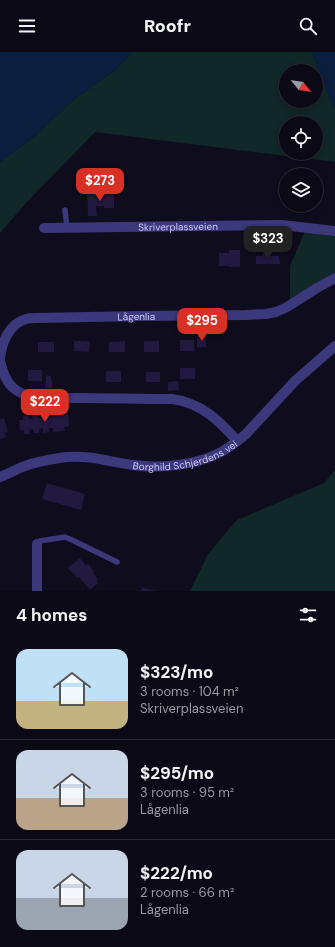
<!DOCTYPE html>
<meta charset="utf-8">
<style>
body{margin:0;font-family:"DM Sans",sans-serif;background:#191723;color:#f1f3f6;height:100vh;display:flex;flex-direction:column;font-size:15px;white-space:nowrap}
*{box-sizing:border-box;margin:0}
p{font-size:13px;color:#9a9aa1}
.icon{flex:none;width:22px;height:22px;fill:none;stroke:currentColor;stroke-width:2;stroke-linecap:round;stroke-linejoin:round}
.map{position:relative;height:539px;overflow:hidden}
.panel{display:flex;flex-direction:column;background:#0b0916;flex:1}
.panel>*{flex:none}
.needle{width:26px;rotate:120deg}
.controls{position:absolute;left:279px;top:12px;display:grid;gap:8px}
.controls a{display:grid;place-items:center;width:44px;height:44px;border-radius:50%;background:#0b0916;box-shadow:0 2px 10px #0003,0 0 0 1px #2b2a35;font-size:20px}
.price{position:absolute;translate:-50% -34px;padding:0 9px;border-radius:8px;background:#d93025;color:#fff;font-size:13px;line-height:26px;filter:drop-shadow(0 1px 2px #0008)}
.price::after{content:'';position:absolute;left:50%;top:24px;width:12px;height:9px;margin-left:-6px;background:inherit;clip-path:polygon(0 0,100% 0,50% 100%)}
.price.current{background:#222;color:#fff}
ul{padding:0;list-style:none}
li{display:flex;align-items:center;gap:12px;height:100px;padding:0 16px}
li+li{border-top:1px solid #2b2a35}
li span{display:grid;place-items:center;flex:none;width:112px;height:80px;border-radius:12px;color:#555}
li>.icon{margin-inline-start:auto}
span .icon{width:48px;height:48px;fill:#fffc;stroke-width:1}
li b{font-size:17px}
h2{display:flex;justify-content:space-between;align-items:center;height:48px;padding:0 16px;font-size:17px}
header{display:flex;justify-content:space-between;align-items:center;height:52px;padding:0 16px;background:#0b0916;font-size:18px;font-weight:800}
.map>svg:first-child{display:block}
</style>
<header><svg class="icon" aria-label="menu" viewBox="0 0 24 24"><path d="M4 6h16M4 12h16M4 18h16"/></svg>Roofr<svg class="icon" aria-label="search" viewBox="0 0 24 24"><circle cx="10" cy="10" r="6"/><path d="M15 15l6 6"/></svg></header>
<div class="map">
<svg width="335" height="539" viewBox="0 0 335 539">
<rect width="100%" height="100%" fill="#0f0c1e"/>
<path fill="#102827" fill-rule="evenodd" d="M132 0H312L331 50 335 55V110L95 80 26 151 0 181V110L34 85 73 48 117 17ZM286 19H316V49H286ZM286 71H316V101H286Z
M305 179 335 183V220L290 247V214Z
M335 418V539H190L208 502 237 468 324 431Z"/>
<path fill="#0b1e3e" d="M0 0H132L117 17 73 48 34 85 0 110Z
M312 0H335V55L331 51Z"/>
<path fill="#21193f" d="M104 138H114V156H104V154H96L97 164H88L87 141 104 142Z
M229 198H240V215H229V214H219V201H229Z
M263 202H269V204H279L280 212H256V204H263Z
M197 284H206V295H197Z
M180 288H194V299H180Z
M74 289H90L89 300 74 299Z
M125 289V300H109V290Z
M144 289H159V300H144Z
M38 290H54V300H38Z
M180 316H195V327H180Z
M28 318H42V329H28Z
M106 319H121V330H106Z
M146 320H160V330H146Z
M46 323 51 324V327H52V336H45Z
M178 329 179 338 168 339V330Z
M68 360 69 374 64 375 65 379 53 380V376H49V380L43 381V376L39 377V381H34L33 377 29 378 30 382H24V378H20L19 368H23V364L28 363 29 367H33L32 363H38V366H42V362H48V365H52V361H58V364H62V361Z
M4 366 8 380 4 381 6 385 0 387V367Z
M47 431 85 442 81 458 42 447Z
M80 506 86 514 88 512 94 519 93 521 98 528 96 529 98 531 90 538 79 525 77 526 68 516Z
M142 535 155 539H141Z"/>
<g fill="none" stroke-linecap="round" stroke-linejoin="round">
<path stroke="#3b387c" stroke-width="5.5" d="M65 158 67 176
M37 492 40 489 65 485 72 488 117 510"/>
<g stroke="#3b387c" stroke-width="10">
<path id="s1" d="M44 176 282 173 335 179"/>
<path id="s2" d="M0 306C2 290 9 272 26 267 29 266 33 266 36 266L140 264 245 263 266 262 276 260 287 255 317 236 335 226"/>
<path d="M0 309C3 320 6 331 16 338 23 343 34 346 42 347 53 347 65 346 76 346 108 346 140 347 172 347 201 351 219 368 237 389"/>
<path id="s3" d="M0 425C8 422 16 417 25 414 38 409 53 407 66 405 90 403 110 410 133 413 159 417 198 413 221 400 230 395 238 389 246 382L295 329 335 294"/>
<path d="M37 492V539"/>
</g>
</g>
<g text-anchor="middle" stroke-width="3" stroke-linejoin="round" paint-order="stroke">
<g font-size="10" fill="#d0cafe" stroke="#0f0c1e">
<text dy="4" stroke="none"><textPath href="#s1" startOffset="134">Skriverplassveien</textPath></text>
<text dy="4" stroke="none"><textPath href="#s2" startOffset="160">Lågenlia</textPath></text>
<text dy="4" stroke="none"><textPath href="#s3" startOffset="191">Borghild Schjerdens vei</textPath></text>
</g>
</g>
</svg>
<div class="controls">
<a><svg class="needle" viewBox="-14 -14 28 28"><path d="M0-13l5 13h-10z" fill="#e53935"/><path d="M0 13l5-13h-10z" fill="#9a9aa1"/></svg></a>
<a><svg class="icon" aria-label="locate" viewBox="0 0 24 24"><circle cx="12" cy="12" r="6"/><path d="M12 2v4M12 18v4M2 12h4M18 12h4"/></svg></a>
<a><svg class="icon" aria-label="layers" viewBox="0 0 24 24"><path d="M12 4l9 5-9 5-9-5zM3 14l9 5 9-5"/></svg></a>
</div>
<b class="price" style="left:100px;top:150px">$273</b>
<b class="price current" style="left:268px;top:208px">$323</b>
<b class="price" style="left:202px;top:290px">$295</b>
<b class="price" style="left:45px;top:371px">$222</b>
</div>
<section class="panel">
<h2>4 homes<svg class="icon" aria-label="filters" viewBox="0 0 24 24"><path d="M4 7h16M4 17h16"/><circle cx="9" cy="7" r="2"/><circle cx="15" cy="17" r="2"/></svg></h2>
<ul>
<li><span style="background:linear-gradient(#bfe0f5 65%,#c2b280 0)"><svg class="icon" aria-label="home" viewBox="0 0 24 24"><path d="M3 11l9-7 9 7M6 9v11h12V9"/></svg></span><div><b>$323/mo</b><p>3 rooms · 104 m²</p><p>Skriverplassveien</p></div></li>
<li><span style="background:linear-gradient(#c9d6e8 60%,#b9a48a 0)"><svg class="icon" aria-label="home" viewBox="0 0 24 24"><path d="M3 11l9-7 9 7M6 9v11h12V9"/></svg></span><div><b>$295/mo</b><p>3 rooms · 95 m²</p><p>Lågenlia</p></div></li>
<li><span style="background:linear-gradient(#c9d6e8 60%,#9aa5b1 0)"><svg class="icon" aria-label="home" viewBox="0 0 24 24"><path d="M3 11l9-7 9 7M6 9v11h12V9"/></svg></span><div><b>$222/mo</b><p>2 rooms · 66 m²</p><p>Lågenlia</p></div></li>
</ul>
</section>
